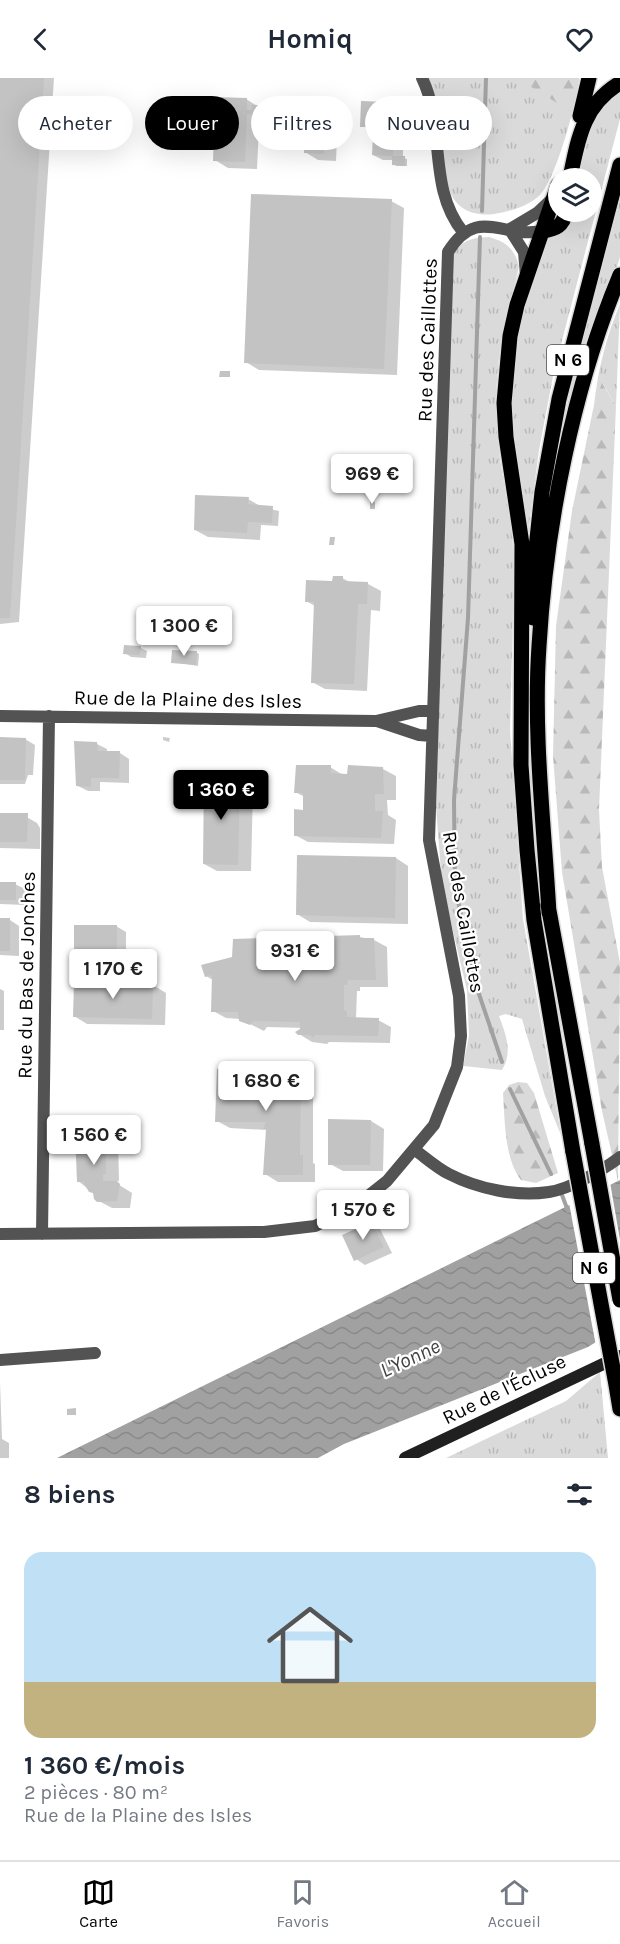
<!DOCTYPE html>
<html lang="fr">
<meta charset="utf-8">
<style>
body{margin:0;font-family:Karla,sans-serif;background:#f2f2f3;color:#1f2937;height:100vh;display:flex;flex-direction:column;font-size:22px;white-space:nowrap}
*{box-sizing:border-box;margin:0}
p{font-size:20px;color:#747a83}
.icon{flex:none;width:33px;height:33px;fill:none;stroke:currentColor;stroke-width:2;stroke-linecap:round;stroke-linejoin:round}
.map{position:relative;height:1380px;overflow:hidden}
.details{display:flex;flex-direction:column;background:#fff;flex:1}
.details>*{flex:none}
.hud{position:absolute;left:18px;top:18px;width:585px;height:54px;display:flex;gap:12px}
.tools{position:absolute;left:548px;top:90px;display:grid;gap:12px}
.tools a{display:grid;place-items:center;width:54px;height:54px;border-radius:50%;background:#fff;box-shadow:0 6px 24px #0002;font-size:30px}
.price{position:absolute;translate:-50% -51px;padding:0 14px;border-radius:6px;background:#fff;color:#222;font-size:20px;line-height:39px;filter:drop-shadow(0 2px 3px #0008)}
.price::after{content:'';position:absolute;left:50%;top:36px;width:18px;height:14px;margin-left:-9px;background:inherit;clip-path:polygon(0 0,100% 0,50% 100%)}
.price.active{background:#000;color:#fff}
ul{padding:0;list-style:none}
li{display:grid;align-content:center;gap:12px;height:318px;padding:0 24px}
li+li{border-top:2px solid #e0e1e3}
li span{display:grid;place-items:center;height:186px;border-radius:18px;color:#555}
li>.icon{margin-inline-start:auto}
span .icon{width:108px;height:108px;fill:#fffc;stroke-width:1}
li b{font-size:26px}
h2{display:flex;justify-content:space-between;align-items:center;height:72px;padding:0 24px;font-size:26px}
.chip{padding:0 21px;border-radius:27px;background:#fff;box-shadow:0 6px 24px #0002;font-size:21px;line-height:54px}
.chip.active{background:#000;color:#fff}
header{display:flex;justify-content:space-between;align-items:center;height:78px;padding:0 24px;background:#fff;font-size:27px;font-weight:700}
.tabs{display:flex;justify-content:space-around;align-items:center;height:84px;border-top:2px solid #e0e1e3;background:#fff;font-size:16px;color:#747a83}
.tabs a{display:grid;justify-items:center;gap:3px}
.tabs .active{color:#000}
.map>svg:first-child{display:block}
</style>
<header><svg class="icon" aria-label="back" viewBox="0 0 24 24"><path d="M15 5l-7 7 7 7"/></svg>Homiq<svg class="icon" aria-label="heart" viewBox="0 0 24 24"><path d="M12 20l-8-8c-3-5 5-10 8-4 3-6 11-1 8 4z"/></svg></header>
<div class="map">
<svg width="620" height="1380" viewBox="0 0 620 1380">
<defs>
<pattern id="grass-tufts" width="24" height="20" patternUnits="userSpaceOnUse" patternTransform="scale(1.5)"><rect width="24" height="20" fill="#dadada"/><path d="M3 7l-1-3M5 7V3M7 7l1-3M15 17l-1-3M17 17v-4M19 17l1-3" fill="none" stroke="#b9b9b9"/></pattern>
<pattern id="forest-firs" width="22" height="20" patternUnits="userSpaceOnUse" patternTransform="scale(1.5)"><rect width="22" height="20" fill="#dadada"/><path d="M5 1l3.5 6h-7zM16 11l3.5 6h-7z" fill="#b9b9b9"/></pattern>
<pattern id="water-waves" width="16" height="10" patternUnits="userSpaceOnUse" patternTransform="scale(1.5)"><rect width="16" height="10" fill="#a1a1a1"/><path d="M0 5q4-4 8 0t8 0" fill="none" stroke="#898989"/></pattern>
</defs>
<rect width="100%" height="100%" fill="#fff"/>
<path fill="url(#grass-tufts)" d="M427 0H579C577 24 556 101 540 117 527 129 511 133 494 136 481 138 465 135 456 124 439 103 445 53 438 26 435 17 430 8 427 0Z
M620 15V41L554 293 539 372 527 462 517 404 509 320 522 225 547 160C563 156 566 150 570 134H591V100H578L593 39 615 16Z
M620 122V179L559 375 572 302Z
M489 159C506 164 514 170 519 188L499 278 496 315 500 382 512 451 514 492 510 653 523 841 561 1057 545 1018 522 941 506 936 499 938C506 957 513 974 502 992L463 988 469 958 467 912 442 807 436 729 451 181C461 163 468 160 489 159Z
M620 226 616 328 603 306 594 327C598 292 606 259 620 226Z
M600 1294 608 1380H446L566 1323Z"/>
<path fill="url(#forest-firs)" d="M517 0H579L577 17 570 33Z
M602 305 616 328 599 732 602 789 620 885 618 1103 602 1033 562 794 553 678 556 548 572 433 594 327Z
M518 1004 527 1005 534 1015 558 1095 536 1105 521 1102C504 1080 505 1042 503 1015L509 1007Z"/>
<path fill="url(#water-waves)" d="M620 1102V1249L588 1269 344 1366 318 1380H57Z"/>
<path fill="#fff" d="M610 1104 620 1162V1253L596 1268 569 1125Z"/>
<path fill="#0003" d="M0 0H54L19 544 0 546Z
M246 21 259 29 325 32 338 39 336 83 318 82 305 74 306 55 266 53 259 49 257 91 228 90 215 82Z
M387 26 396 31V38L407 44V54H400V59L403 61V80L407 81V88H396L393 82H383L373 77 374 53 362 48Z
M391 123 404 130 397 297 259 292 246 284Z
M248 421 262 429 279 433 278 448 261 447 260 462 208 459 195 452Z
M342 500 352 505 368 506 381 513 380 533 371 532 367 613 325 611 312 604 315 528 306 523Z
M200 556 206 558 205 562 200 561Z
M141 570 147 573 146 580 131 579 125 575Z
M197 575 199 576 198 588 173 584Z
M163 659 170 660 169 664 163 662Z
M0 661H25L35 667 33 697H28L25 706H0Z
M97 666 107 671V675H120L129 681V705L100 704V713H88L78 708Z
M330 689 343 697 383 691 396 698V722H387L388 737 396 742 394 766 308 764 295 757 305 733V719L295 714Z
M240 701 253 709 251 793H217L204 786Z
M0 737H23L37 745 40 750V771L0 770Z
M396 780 408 788V846L310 844 297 836Z
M0 806H15L25 811V827L0 826Z
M0 842H10L19 848V878L0 877Z
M116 848 126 854V893L85 892 76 887Z
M360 859 374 862 387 869 388 909H360V913H357L356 940 378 942 391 949 390 965 329 964 327 966 312 964 299 956 305 950 267 949 264 953 240 941 226 940 213 933V902L206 898Z
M153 907 166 915 165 947 87 946 74 938Z
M0 911 4 913V952H0Z
M300 995 313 1002V1085L315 1086V1104H278L265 1096 267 1052 230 1050 217 1043Z
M371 1043 384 1051 383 1093H343L330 1086Z
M105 1056 118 1063 119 1103H113L132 1115 130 1130H112L95 1121V1116L78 1103Z
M371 1145 380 1151 392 1175 365 1187 356 1181Z
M0 1304 2 1361 9 1365V1380H0Z"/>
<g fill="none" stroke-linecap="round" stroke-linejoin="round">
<path stroke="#a1a1a1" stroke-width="4" d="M482 133 486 0
M480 159 468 540 454 722 455 810 479 916 502 984
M510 1011 551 1096
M562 1117 568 1133"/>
</g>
<path fill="#c3c3c3" d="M0 0H44L10 540H0Z
M215 19 247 20V32H252V27L326 30 324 76 304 75 305 49 251 47 252 36H247L245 84 213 83Z
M361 23 387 24V37H398V50L390 49V54H394L393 78H405V88L392 87V78L372 77 373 54H384V49H360Z
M251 116 392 121 384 291 244 285Z
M220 293H230V299H219Z
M195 417 249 419 248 426 273 428 272 445 248 444 247 455 194 452Z
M370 423 375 424V431H370Z
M330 459H335L334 467H329Z
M333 498H343V503L368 504 367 526H358L354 606 311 605 314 524H305L306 502 332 503Z
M124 567 141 568 140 577 123 576Z
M172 572 197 573 196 587 171 585Z
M0 659 26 660 25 702H0Z
M74 663 97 664 98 673H120L119 700H91V709L76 708Z
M296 687H331V695L347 696 348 687 383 689 384 716H375V733H383L381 760 294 758V731L303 732V715H294Z
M204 698 240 700 238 787 203 786Z
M0 735H28L27 764H0Z
M297 777 396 779 395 840 296 837Z
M0 804H16V822H0Z
M0 840H10V873H0Z
M74 847H117V888H74Z
M360 857V860H374L376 902H348L347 907H344V932L347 933V939L379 940 378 958 315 957 313 960 310 957H298L295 954 300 951V944L254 943 250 947 239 943 238 934H211L212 897 205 899 201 887 232 879 233 861Z
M74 904 153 906 152 941 73 939Z
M217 991 301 993 300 1077H303V1097H263L266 1051H263L266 1044H215Z
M328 1041 371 1042 370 1087H328Z
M75 1053 106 1054V1096H103V1103H117L120 1106 117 1123 97 1124 94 1121 93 1115 89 1114 83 1104H77Z
M371 1144 384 1169 354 1183 342 1157Z
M76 1330V1337H67V1331Z"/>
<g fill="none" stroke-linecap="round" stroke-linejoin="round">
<g stroke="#dbdbdb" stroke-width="18">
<path id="primary" d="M580 38 589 0
M570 100C578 61 583 27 620 5
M558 107 517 227 510 258 504 325 506 359 522 466 521 687 527 772 534 842 573 1074
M543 153C556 151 563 148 566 134
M534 489 542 414 559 321 620 87
M533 540 536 480
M548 827 592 1066
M549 835C544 747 533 655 539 568 546 447 573 309 620 197
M616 1307 620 1331"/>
</g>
<path stroke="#535353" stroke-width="12" d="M422 0C446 49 427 110 463 154
M510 151 537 135 554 119
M510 152 524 174 526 197
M0 638 376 643 419 633H433
M377 643 419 657 432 658
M415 1072C426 1080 437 1090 449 1096 478 1111 517 1119 549 1114 570 1111 603 1092 620 1079
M0 1156 264 1154 315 1148 353 1130 387 1103 434 1047 457 989 461 958 459 918 429 762 448 174C477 127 502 161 543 153
M42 1156 49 638
M0 1282 95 1275"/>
<path stroke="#202020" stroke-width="12" d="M405 1380 620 1278"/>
<use href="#primary" stroke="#000" stroke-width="15"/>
<g stroke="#dbdbdb" stroke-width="18" stroke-linecap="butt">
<path id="primary-bridge" d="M592 1066 620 1222
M573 1074 616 1307"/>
</g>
<use href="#primary-bridge" stroke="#000" stroke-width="15"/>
</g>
<g text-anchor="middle" stroke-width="4.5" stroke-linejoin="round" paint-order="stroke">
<g fill="#fff" stroke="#4c4c4c" stroke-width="1.5">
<rect x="547" y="267" width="42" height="30" rx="4.5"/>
<rect x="573" y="1175" width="42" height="30" rx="4.5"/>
</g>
<g font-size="18" font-weight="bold" fill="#000">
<text x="568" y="288">N 6</text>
<text x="594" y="1196">N 6</text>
</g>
<g font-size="20" fill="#000" stroke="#fff">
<text transform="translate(427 262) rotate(-88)" y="7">Rue des Caillottes</text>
<text transform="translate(188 621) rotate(1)" y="7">Rue de la Plaine des Isles</text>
<text transform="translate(464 834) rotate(80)" y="7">Rue des Caillottes</text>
<text transform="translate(26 897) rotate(-89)" y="7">Rue du Bas de Jonches</text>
<text transform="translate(504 1311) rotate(-26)" y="7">Rue de l'Écluse</text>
</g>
<g font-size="21" font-style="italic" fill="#424242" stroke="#fff">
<text transform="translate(410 1280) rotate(-25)" y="7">L'Yonne</text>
</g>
</g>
</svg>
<div class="tools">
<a><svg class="icon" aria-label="layers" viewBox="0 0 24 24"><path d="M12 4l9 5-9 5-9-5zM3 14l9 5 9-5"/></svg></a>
</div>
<b class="price" style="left:372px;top:427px">969 €</b>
<b class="price" style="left:184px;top:579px">1 300 €</b>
<b class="price active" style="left:221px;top:743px">1 360 €</b>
<b class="price" style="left:295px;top:904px">931 €</b>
<b class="price" style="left:113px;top:922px">1 170 €</b>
<b class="price" style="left:266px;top:1034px">1 680 €</b>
<b class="price" style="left:94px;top:1088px">1 560 €</b>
<b class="price" style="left:363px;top:1163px">1 570 €</b>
<div class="hud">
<a class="chip">Acheter</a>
<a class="chip active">Louer</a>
<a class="chip">Filtres</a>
<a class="chip">Nouveau</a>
</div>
</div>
<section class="details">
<h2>8 biens<svg class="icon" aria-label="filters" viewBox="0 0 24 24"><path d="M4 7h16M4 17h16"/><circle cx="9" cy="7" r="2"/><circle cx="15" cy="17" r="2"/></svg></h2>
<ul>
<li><span style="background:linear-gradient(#bfe0f5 70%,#c2b280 0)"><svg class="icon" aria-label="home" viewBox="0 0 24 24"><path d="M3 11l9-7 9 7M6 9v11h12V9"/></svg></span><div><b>1 360 €/mois</b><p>2 pièces · 80 m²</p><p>Rue de la Plaine des Isles</p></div></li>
</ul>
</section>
<nav class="tabs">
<a class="active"><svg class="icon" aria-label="map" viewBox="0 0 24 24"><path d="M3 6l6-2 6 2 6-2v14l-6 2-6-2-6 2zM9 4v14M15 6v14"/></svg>Carte</a>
<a><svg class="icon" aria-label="saved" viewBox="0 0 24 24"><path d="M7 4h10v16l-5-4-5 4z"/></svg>Favoris</a>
<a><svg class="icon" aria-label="home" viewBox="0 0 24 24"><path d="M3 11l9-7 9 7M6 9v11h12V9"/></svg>Accueil</a>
</nav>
